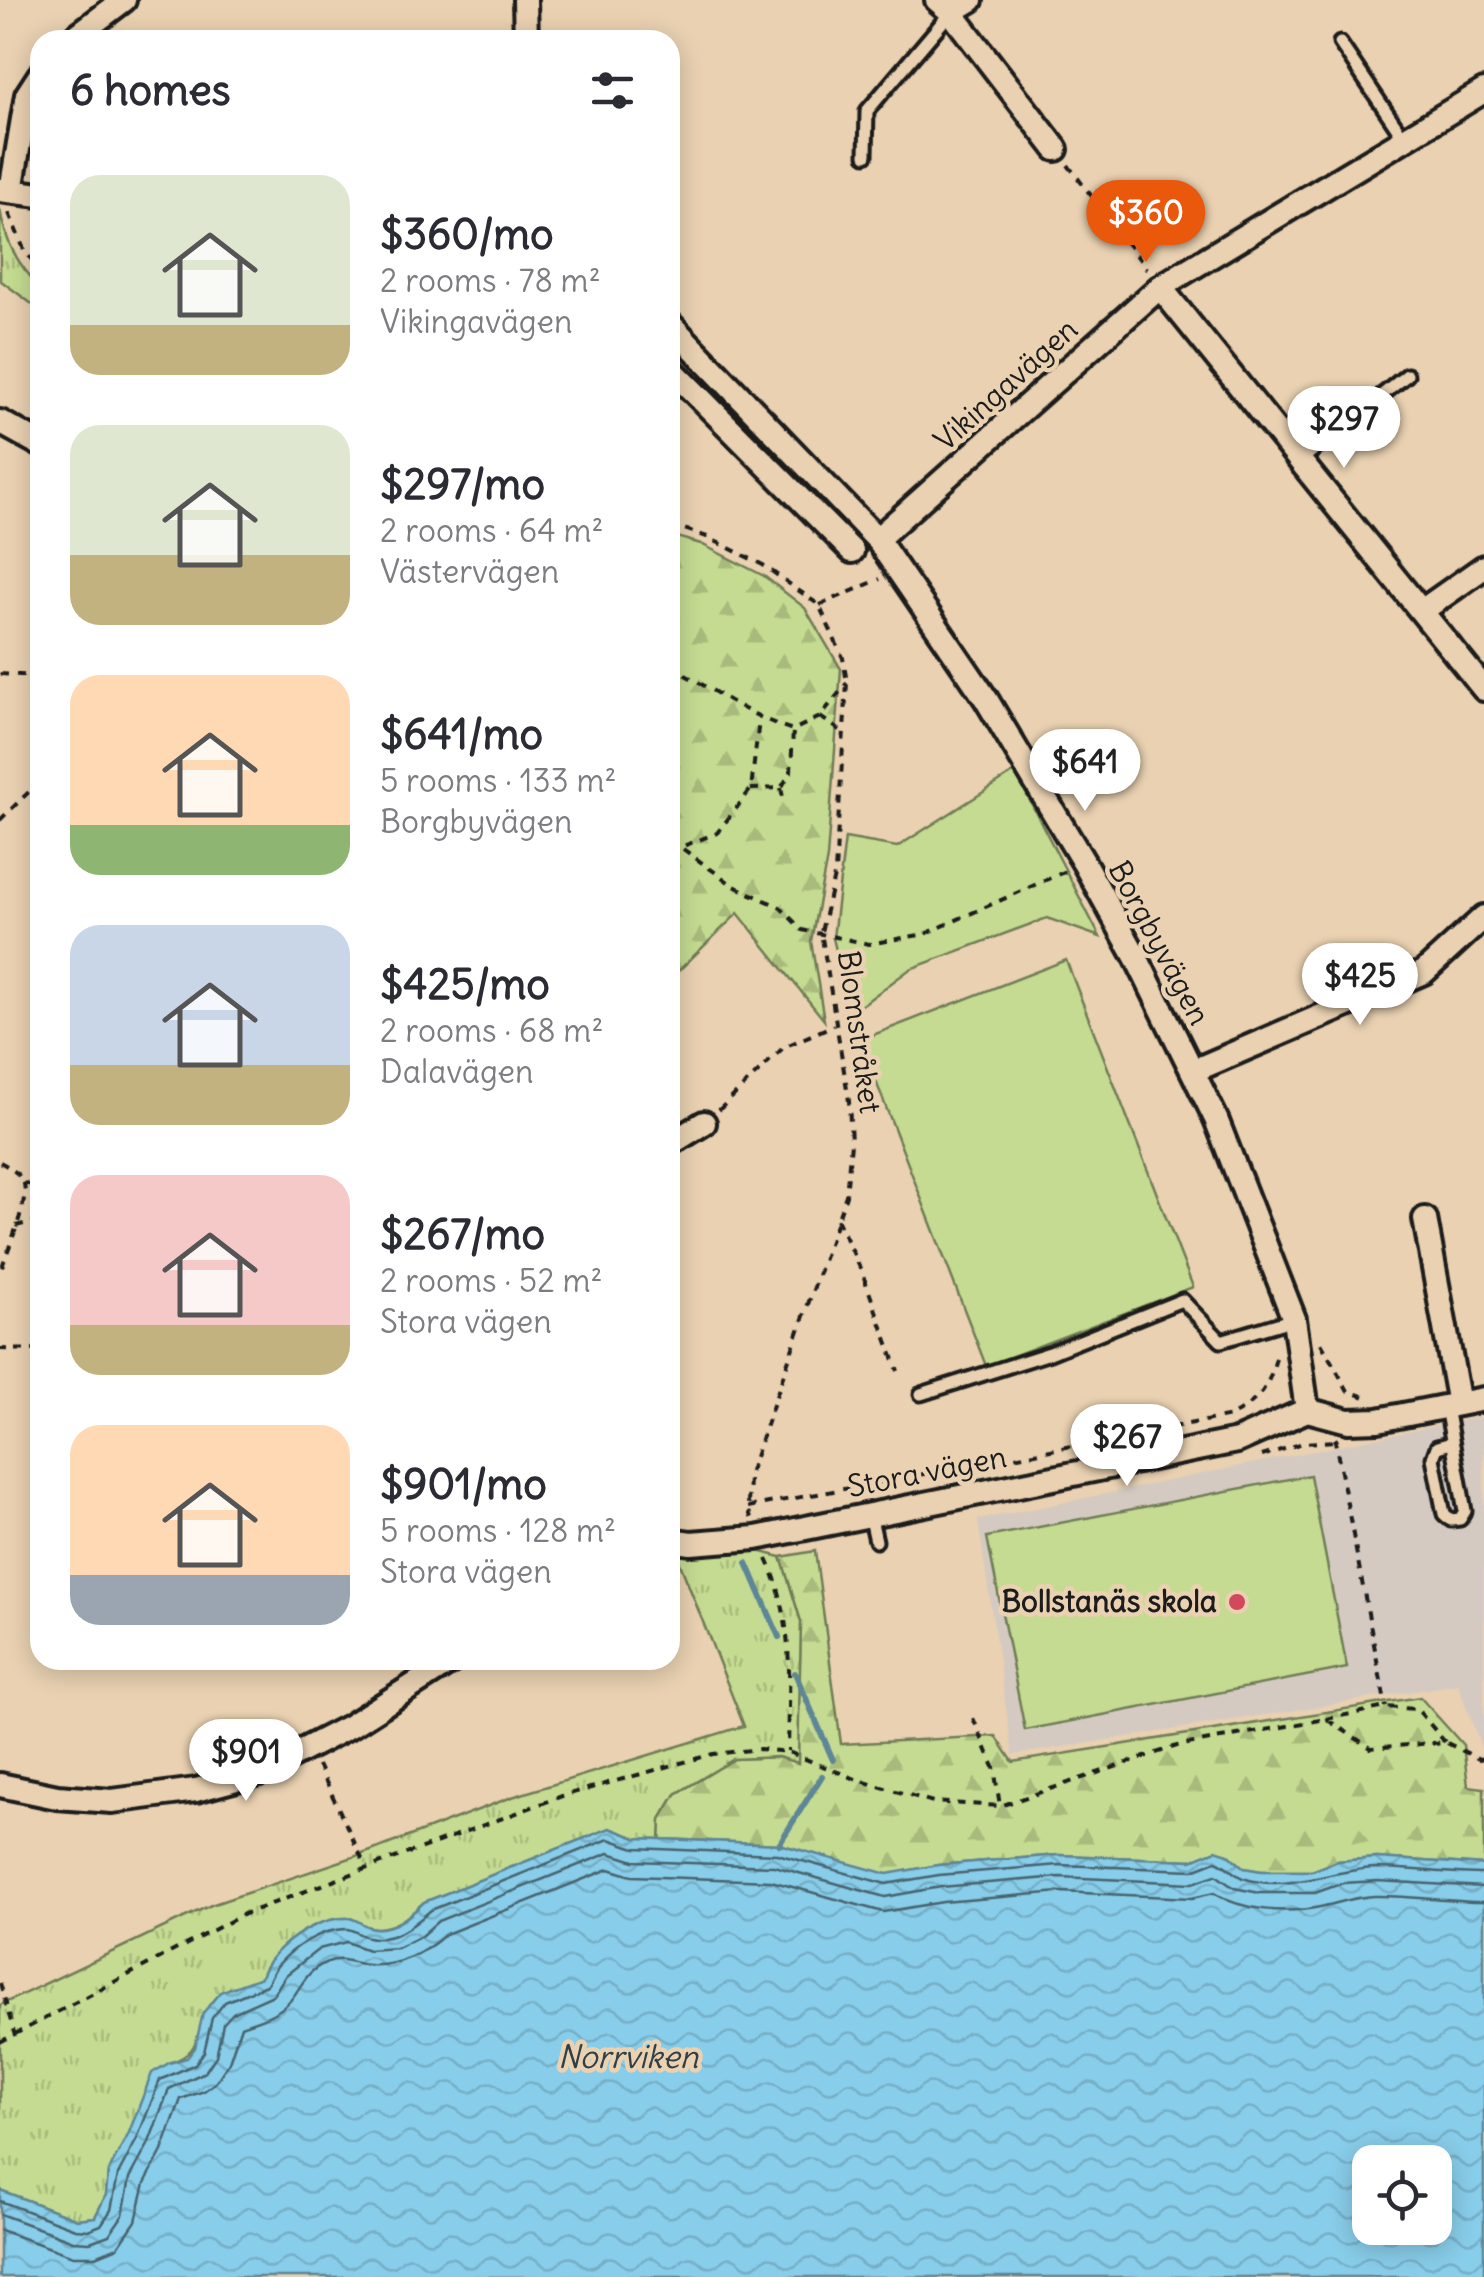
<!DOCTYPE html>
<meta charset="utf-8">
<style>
body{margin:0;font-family:Delius,sans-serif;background:#f2f2f3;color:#2b2b33;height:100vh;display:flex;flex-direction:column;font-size:38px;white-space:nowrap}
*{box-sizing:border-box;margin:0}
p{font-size:32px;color:#7c7c81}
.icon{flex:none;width:55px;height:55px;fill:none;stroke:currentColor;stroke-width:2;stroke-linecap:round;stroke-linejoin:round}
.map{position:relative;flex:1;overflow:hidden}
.details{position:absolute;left:30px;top:30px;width:650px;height:1640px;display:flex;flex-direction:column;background:#fff;border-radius:30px;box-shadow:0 5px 25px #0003}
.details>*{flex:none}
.buttons{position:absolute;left:1352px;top:2145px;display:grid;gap:20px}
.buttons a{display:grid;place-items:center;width:100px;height:100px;border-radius:20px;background:#fff;box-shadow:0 5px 25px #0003;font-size:50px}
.price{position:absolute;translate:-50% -85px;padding:0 22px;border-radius:35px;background:#fff;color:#222;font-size:32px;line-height:65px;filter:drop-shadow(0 2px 5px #0008)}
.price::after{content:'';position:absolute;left:50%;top:60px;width:30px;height:22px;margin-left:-15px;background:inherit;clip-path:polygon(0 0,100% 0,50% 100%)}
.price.current{background:#ea580c;color:#fff}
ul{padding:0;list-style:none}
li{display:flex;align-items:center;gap:30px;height:250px;padding:0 40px}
li span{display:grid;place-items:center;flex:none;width:280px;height:200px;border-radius:30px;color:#555}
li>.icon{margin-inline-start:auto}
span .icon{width:120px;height:120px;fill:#fffc;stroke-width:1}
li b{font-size:42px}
h2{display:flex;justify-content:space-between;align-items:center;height:120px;padding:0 40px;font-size:42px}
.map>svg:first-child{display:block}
</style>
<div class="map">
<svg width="1484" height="2277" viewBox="0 0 1484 2277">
<defs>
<pattern id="forest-firs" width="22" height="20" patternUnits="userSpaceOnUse" patternTransform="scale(2.5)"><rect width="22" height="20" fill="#c4db91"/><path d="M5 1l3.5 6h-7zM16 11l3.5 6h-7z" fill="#a8bb7c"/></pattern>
<pattern id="park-tufts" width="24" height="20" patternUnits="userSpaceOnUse" patternTransform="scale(2.5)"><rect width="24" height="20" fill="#c4db91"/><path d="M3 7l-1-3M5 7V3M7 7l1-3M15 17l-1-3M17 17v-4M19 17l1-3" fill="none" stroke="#a8bb7c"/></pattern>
<pattern id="water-waves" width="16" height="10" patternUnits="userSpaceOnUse" patternTransform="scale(2.5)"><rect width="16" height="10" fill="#88cde9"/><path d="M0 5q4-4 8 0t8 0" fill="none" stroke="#75afc7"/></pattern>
</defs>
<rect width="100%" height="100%" fill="#e9d1b1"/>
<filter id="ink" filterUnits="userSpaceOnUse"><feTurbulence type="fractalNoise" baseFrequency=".01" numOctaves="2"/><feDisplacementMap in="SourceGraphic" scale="20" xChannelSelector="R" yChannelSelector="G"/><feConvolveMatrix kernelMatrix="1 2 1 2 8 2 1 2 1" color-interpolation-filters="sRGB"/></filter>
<g filter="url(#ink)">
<path fill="#d4cac2" d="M1484 1416V1746L1481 1747 1458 1684 1013 1755 978 1520Z"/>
<path fill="#c4db91" stroke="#707c56" stroke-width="2.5" d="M1015 772 1100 937 1047 918 910 969 851 1013 833 938 845 838 897 847Z
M1066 960 1193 1287 986 1366 860 1040Z
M1310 1475 1347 1668 1025 1730 987 1537Z"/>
<path fill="url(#forest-firs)" stroke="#707c56" stroke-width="2.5" d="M670 535 701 544 764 576 805 608 841 669 827 858 811 941 824 1020 738 913 670 979Z
M815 1551 841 1744 996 1736 1013 1762 1420 1697 1463 1745 1468 1786 1484 1788V1865L1377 1858 1338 1861 1312 1871H1261L1244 1868 1228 1854 1216 1851 1192 1860 1059 1855 938 1865 887 1875 779 1844 660 1839 661 1819 676 1794 734 1759 778 1757 797 1762 801 1622 781 1557Z"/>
<path fill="url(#park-tufts)" stroke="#707c56" stroke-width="2.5" d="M0 209C5 241 17 264 40 287V310L0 280Z
M758 1551 781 1557 801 1622 798 1763 778 1757 734 1759 676 1794 661 1819 660 1839 636 1838 610 1828 424 1902C410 1916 391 1932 369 1927 362 1925 355 1918 348 1918 317 1916 270 1948 261 1977 248 1984 227 1987 217 1996 191 2022 209 2052 169 2063L108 2172 106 2195 95 2217 77 2219 0 2190V2005L211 1905 371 1851 512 1797 744 1726 677 1556Z"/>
<path fill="url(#water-waves)" stroke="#5d8697" stroke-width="2.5" fill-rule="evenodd" d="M610 1828 636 1838 779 1844 887 1874 938 1865 1059 1855 1192 1860 1216 1850 1228 1854 1244 1868 1261 1871H1312L1338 1861 1377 1858 1484 1865V2277H0V2190L77 2219 95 2217 106 2195 108 2172 128 2135 152 2073 169 2063 187 2058 195 2048 203 2013 220 1992 261 1977C270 1948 316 1917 348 1918 355 1918 362 1925 369 1927 391 1933 410 1916 424 1902ZM1370 2162H1435V2228H1370Z"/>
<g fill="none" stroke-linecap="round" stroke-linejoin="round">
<path stroke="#47636e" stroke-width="2.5" d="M0 2201 75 2229 88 2230 101 2225 111 2210 118 2175 137 2139 160 2080 195 2064 204 2052 212 2018 225 2002 266 1985C271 1979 272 1971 278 1965 293 1947 321 1929 346 1929 354 1929 360 1936 368 1937 393 1943 414 1925 431 1910L609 1839 635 1848 777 1854 886 1884 939 1875 1059 1865 1193 1870 1216 1861C1227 1865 1233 1874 1243 1878 1286 1893 1331 1870 1374 1868 1411 1868 1447 1874 1484 1874
M0 2214 73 2241 90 2242 109 2235 123 2215 130 2178 148 2145 169 2089 205 2072 216 2056 223 2024 233 2013 273 1995 286 1975 319 1949 346 1942 368 1950 397 1948 421 1936 438 1921 609 1853 634 1861 774 1866 885 1897 941 1887 1060 1877 1192 1883 1216 1875 1234 1888 1260 1893H1315L1343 1883 1377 1881 1484 1887
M0 2230 73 2256H96L118 2247 136 2221 145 2183 162 2151 181 2099 204 2091 216 2082 229 2062 241 2026C257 2020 277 2015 289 2002 302 1987 305 1972 325 1963 343 1955 352 1964 369 1965 400 1967 424 1953 446 1934L609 1869 632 1876 771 1881 883 1912 943 1902 1060 1892 1192 1898 1214 1893C1242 1911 1287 1914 1320 1907 1339 1903 1354 1897 1374 1896 1410 1895 1447 1902 1484 1902"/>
<path stroke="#5d8697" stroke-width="6" d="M747 1563 779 1637
M795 1673 833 1760
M779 1844 822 1776"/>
<g stroke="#1c1c1c" stroke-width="19">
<path id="lane" d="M1340 43 1404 138
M866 155 867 111 951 12
M1301 460 1407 375
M921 1394 1050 1353 1182 1300 1221 1341 1294 1319
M1446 1407 1465 1511 1460 1519 1451 1520 1444 1514 1433 1458 1437 1447 1452 1443
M870 1514 876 1541"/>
</g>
<g stroke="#1c1c1c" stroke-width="30">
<path id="street" d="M525 0 526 40
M937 0 951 12 971 0
M951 12 1056 149
M71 40 124 0
M0 190 40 195
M11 191 27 95 40 75
M1160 287 1484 689
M670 324 877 539 986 699 1084 863 1137 959 1216 1119 1294 1319 1307 1410
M670 368 852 551
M0 422 40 444
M877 539 1160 287 1484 91
M1423 610 1484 567
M1193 1071 1424 972 1484 917
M670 1144 704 1123
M1425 1219 1459 1404
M670 1540 691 1543 756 1538 1237 1441 1307 1410 1348 1421 1378 1420 1484 1399
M0 1785 57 1797 112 1801 196 1790 259 1773 350 1726 453 1660"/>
</g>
<path stroke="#1c1c1c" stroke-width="4" stroke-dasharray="8 8" stroke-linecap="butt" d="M1068 165 1147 269
M9 213 25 252 40 269
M670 524 707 537 763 565 819 605 843 658 847 683 835 872 821 932 849 1101 851 1143 846 1195 749 1474 748 1507 751 1518
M820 605 880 579
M670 667C713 688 747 716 793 730L820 717 847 683
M0 674 40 676
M820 717 844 733
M781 788 784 802
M751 789 781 788 791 772 793 730
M0 820 39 782 40 774
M683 849 734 886 780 907 802 930 869 944 925 934 1066 871
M670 851 717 833 751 789 759 720
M719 1110 784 1047 834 1025
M0 1162C9 1167 21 1174 24 1184 29 1203 6 1253 0 1273
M24 1183 40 1187
M837 1219 862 1272 898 1371
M16 1226 40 1220
M1321 1343 1348 1391 1368 1398
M0 1349 40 1350
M1338 1439 1335 1441 1386 1707
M1262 1456 1303 1443 1335 1441
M748 1507 1231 1416C1260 1399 1267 1391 1276 1358
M767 1559C795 1618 789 1688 788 1751
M973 1718 994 1767 1000 1806
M1326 1719 1386 1707 1417 1709 1445 1742
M318 1765 365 1865
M0 1983 15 2036
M0 2042 244 1914 562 1796 713 1754 760 1749 788 1752 858 1780 933 1802 1000 1806 1177 1746 1326 1719 1371 1748 1445 1742 1479 1759 1484 1758"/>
<use href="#lane" stroke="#e9d1b1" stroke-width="11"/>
<use href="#street" stroke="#e9d1b1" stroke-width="22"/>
</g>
</g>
<circle fill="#d1495b" stroke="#e9d1b1" stroke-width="4" cx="1237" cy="1602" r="10"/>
<g text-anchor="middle" stroke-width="9" stroke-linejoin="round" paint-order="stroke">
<g font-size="30" fill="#1c1c1c" stroke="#e9d1b1">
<text transform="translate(1006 385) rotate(-42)" y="10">Vikingavägen</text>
<text transform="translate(1159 943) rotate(62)" y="10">Borgbyvägen</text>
<text transform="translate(859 1032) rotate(82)" y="10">Blomstråket</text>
<text transform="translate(927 1472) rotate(-11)" y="10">Stora vägen</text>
</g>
<g font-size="30" font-weight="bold" fill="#1c1c1c" stroke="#e9d1b1" text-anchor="end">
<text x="1217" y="1612">Bollstanäs skola</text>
</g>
<g font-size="32" font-style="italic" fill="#323f45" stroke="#e9d1b1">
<text x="628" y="2068">Norrviken</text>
</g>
</g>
</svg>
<div class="buttons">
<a><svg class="icon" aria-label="locate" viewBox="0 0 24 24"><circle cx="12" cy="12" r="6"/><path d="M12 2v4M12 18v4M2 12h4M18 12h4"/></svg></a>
</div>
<b class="price current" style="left:1146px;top:265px">$360</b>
<b class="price" style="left:1344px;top:471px">$297</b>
<b class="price" style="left:1085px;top:814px">$641</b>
<b class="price" style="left:1360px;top:1028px">$425</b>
<b class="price" style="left:1127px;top:1489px">$267</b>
<b class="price" style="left:246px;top:1804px">$901</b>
<section class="details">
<h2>6 homes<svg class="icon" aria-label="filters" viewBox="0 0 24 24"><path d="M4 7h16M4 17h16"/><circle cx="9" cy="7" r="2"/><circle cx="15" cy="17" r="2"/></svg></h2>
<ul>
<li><span style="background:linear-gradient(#dfe7d0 75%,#c2b280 0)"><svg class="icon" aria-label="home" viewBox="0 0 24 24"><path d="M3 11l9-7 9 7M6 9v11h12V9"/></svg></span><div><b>$360/mo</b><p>2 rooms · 78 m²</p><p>Vikingavägen</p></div></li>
<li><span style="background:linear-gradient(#dfe7d0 65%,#c2b280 0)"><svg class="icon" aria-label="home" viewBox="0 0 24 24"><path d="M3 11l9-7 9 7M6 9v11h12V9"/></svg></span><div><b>$297/mo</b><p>2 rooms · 64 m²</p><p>Västervägen</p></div></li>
<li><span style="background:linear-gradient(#ffd9b3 75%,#8fb573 0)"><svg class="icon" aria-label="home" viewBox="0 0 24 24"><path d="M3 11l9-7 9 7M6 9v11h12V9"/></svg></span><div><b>$641/mo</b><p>5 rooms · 133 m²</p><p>Borgbyvägen</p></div></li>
<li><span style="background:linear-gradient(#c9d6e8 70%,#c2b280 0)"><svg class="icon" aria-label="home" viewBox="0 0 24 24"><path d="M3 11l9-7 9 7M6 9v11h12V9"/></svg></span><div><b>$425/mo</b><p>2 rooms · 68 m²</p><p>Dalavägen</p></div></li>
<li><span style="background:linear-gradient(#f6c9c9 75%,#c2b280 0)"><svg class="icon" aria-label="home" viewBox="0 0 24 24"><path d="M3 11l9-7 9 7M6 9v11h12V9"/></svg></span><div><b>$267/mo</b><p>2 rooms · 52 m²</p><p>Stora vägen</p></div></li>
<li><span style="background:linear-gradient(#ffd9b3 75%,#9aa5b1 0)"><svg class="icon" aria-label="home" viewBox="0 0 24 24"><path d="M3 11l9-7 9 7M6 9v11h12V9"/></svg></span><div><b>$901/mo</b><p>5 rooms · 128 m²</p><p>Stora vägen</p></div></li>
</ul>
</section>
</div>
